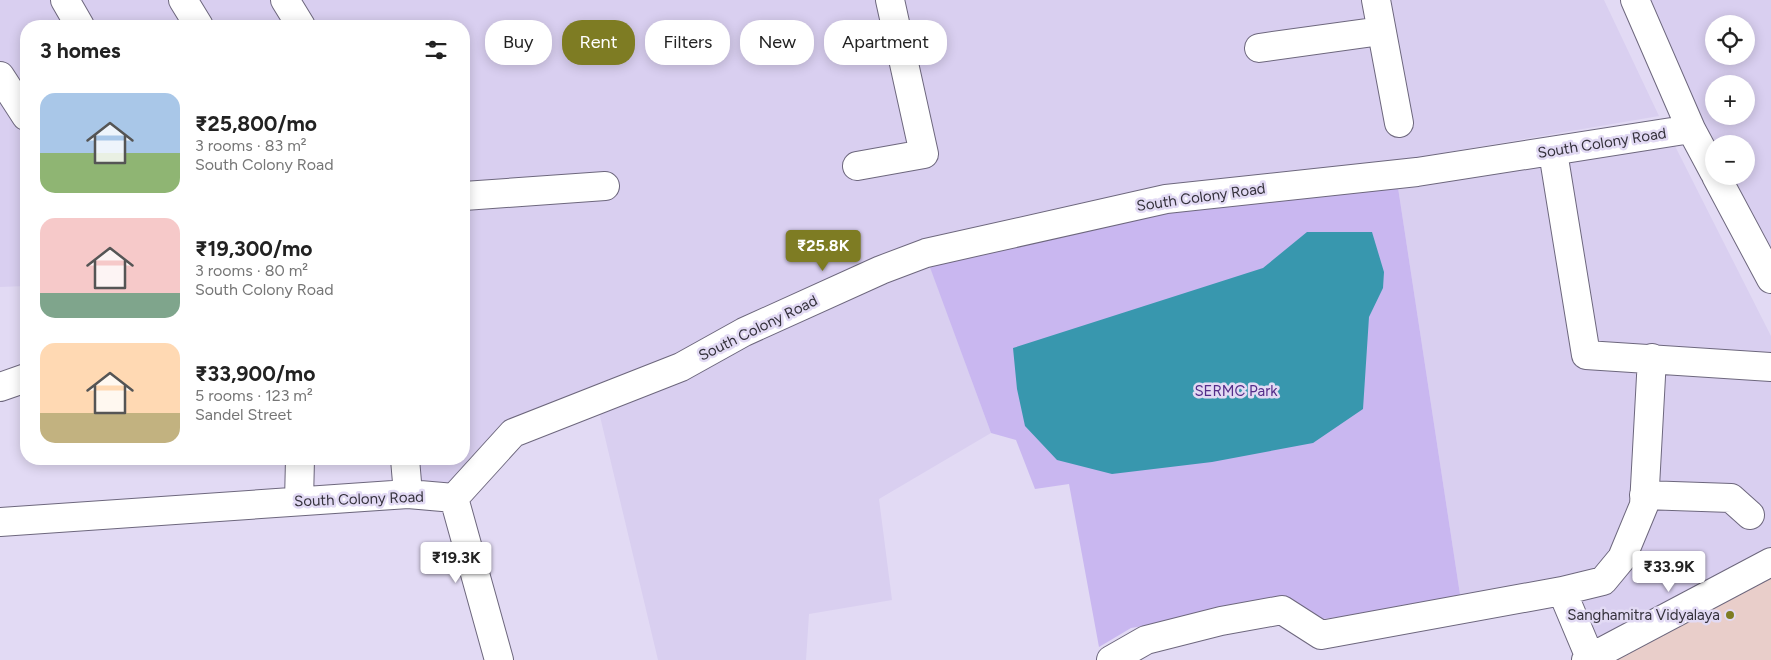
<!DOCTYPE html>
<meta charset="utf-8">
<style>
body{margin:0;font-family:Figtree,sans-serif;background:#f6f6f6;color:#222;height:100vh;display:flex;flex-direction:column;font-size:19px;white-space:nowrap}
*{box-sizing:border-box;margin:0}
p{font-size:16px;color:#767676}
.icon{flex:none;width:28px;height:28px;fill:none;stroke:currentColor;stroke-width:2;stroke-linecap:round;stroke-linejoin:round}
.map{position:relative;flex:1;overflow:hidden}
.sheet{position:absolute;left:20px;top:20px;width:450px;height:445px;display:flex;flex-direction:column;background:#fff;border-radius:20px;box-shadow:0 2px 12px #0003}
.sheet>*{flex:none}
.hud{position:absolute;left:485px;top:20px;width:475px;height:45px;display:flex;gap:10px}
.controls{position:absolute;left:1705px;top:15px;display:grid;gap:10px}
.controls a{display:grid;place-items:center;width:50px;height:50px;border-radius:50%;background:#fff;box-shadow:0 2px 12px #0003;font-size:25px}
.price{position:absolute;translate:-50% -42px;padding:0 11px;border-radius:5px;background:#fff;color:#222;font-size:16px;line-height:32px;filter:drop-shadow(0 1px 2px #0008)}
.price::after{content:'';position:absolute;left:50%;top:30px;width:15px;height:11px;margin-left:-8px;background:inherit;clip-path:polygon(0 0,100% 0,50% 100%)}
.price.active{background:#7e7c23;color:#fff}
ul{padding:0;list-style:none}
li{display:flex;align-items:center;gap:15px;height:125px;padding:0 20px}
li span{display:grid;place-items:center;flex:none;width:140px;height:100px;border-radius:15px;color:#555}
li>.icon{margin-inline-start:auto}
span .icon{width:60px;height:60px;fill:#fffc;stroke-width:1}
li b{font-size:21px}
h2{display:flex;justify-content:space-between;align-items:center;height:60px;padding:0 20px;font-size:21px}
.chip{padding:0 18px;border-radius:20px;background:#fff;box-shadow:0 2px 12px #0003;font-size:18px;line-height:45px}
.chip.active{background:#7e7c23;color:#fff}
.map>svg:first-child{display:block}
</style>
<div class="map">
<svg width="1771" height="660" viewBox="0 0 1771 660">
<rect width="100%" height="100%" fill="#e2daf4"/>
<path fill="#d9cff0" fill-rule="evenodd" d="M0 0H1604L1659 116 925 241 690 352 508 428 453 490H419L417 459H464V26H26V286L0 287Z
M1645 0H1771V263L1725 176H1746V144H1714V156ZM1714 24H1746V56H1714ZM1714 84H1746V116H1714Z
M1674 144 1771 336V552L1600 643 1573 581 1461 601 1397 181Z
M930 266 991 433 879 499 892 600 809 614 806 660H658L598 408 739 343Z"/>
<path fill="#e9ceca" d="M1771 570V660H1607Z"/>
<path fill="#c9b7f0" d="M1397 181 1461 601 1323 619 1279 603 1131 628 1099 647 1069 484 1035 489 1016 440 991 433 928 262 1164 207Z"/>
<path fill="#3897ae" d="M1307 232H1372L1384 272 1383 288 1369 317 1363 409 1313 443 1212 462 1112 474 1057 460 1025 426 1017 389 1013 348 1263 268Z"/>
<g fill="none" stroke-linecap="round" stroke-linejoin="round">
<g stroke="#6d677d" stroke-width="30">
<path id="minor" d="M65 0 80 26
M183 0 199 26
M285 0 301 26
M1376 0 1399 123
M1635 0 1691 129 1714 172
M1259 48 1381 31
M0 76 26 116
M1553 152 1586 355 1771 367
M857 166 924 154 890 0
M1716 176 1771 279
M464 196 605 186
M0 387 26 378
M405 459 408 494
M1644 495 1731 498 1750 515
M454 498 499 660
M299 501 300 459
M0 522 408 494 454 498 513 433 681 367 744 332 881 270 926 253 1166 199 1417 172 1691 129
M1562 591 1603 581 1622 558 1644 505 1652 358
M1111 660 1146 640 1221 621 1282 610 1321 635 1562 591 1591 660
M1586 660 1771 562"/>
</g>
<use href="#minor" stroke="#fff" stroke-width="28"/>
</g>
<circle fill="#7e7c23" stroke="#e2daf4" stroke-width="2" cx="1730" cy="615" r="5"/>
<g text-anchor="middle" stroke-width="5" stroke-linejoin="round" paint-order="stroke">
<g font-size="15" fill="#34313b" stroke="#e2daf4">
<text transform="translate(1602 143) rotate(-9)" y="5">South Colony Road</text>
<text transform="translate(1201 197) rotate(-8)" y="5">South Colony Road</text>
<text transform="translate(758 328) rotate(-26)" y="5">South Colony Road</text>
<text transform="translate(359 499) rotate(-2)" y="5">South Colony Road</text>
</g>
<g font-size="15" fill="#542e8a" stroke="#e2daf4">
<text x="1236" y="396">SERMC Park</text>
</g>
<g font-size="15" fill="#34313b" stroke="#e2daf4" text-anchor="end">
<text x="1720" y="620">Sanghamitra Vidyalaya</text>
</g>
</g>
</svg>
<div class="controls">
<a><svg class="icon" aria-label="locate" viewBox="0 0 24 24"><circle cx="12" cy="12" r="6"/><path d="M12 2v4M12 18v4M2 12h4M18 12h4"/></svg></a>
<a>+</a>
<a>−</a>
</div>
<b class="price active" style="left:823px;top:272px">₹25.8K</b>
<b class="price" style="left:456px;top:584px">₹19.3K</b>
<b class="price" style="left:1669px;top:593px">₹33.9K</b>
<div class="hud">
<a class="chip">Buy</a>
<a class="chip active">Rent</a>
<a class="chip">Filters</a>
<a class="chip">New</a>
<a class="chip">Apartment</a>
</div>
<section class="sheet">
<h2>3 homes<svg class="icon" aria-label="filters" viewBox="0 0 24 24"><path d="M4 7h16M4 17h16"/><circle cx="9" cy="7" r="2"/><circle cx="15" cy="17" r="2"/></svg></h2>
<ul>
<li><span style="background:linear-gradient(#a9c7e8 60%,#8fb573 0)"><svg class="icon" aria-label="home" viewBox="0 0 24 24"><path d="M3 11l9-7 9 7M6 9v11h12V9"/></svg></span><div><b>₹25,800/mo</b><p>3 rooms · 83 m²</p><p>South Colony Road</p></div></li>
<li><span style="background:linear-gradient(#f6c9c9 75%,#7fa58c 0)"><svg class="icon" aria-label="home" viewBox="0 0 24 24"><path d="M3 11l9-7 9 7M6 9v11h12V9"/></svg></span><div><b>₹19,300/mo</b><p>3 rooms · 80 m²</p><p>South Colony Road</p></div></li>
<li><span style="background:linear-gradient(#ffd9b3 70%,#c2b280 0)"><svg class="icon" aria-label="home" viewBox="0 0 24 24"><path d="M3 11l9-7 9 7M6 9v11h12V9"/></svg></span><div><b>₹33,900/mo</b><p>5 rooms · 123 m²</p><p>Sandel Street</p></div></li>
</ul>
</section>
</div>
